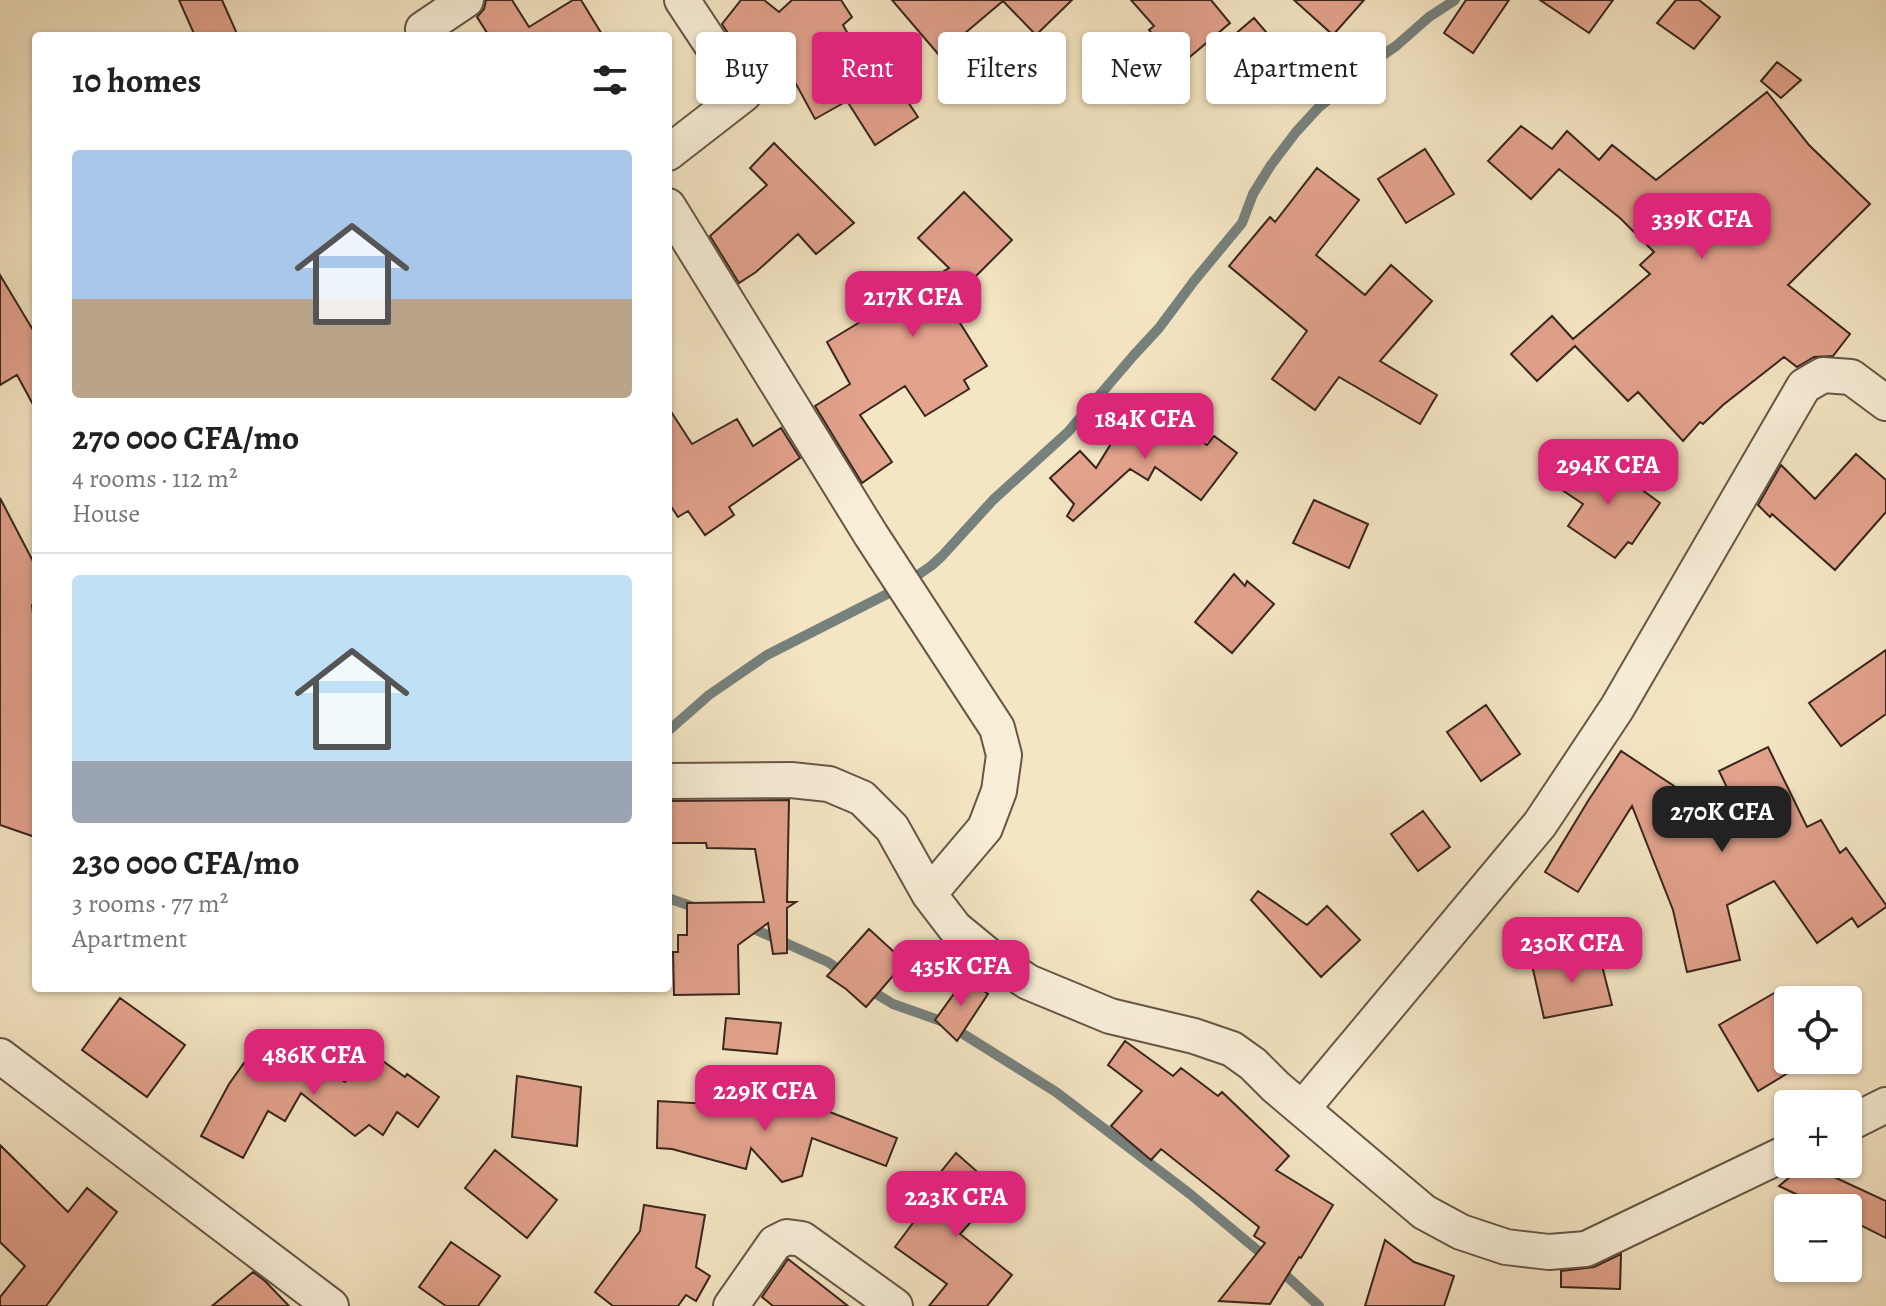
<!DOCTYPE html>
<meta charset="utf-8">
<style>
body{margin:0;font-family:Alegreya,serif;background:#f2f2f2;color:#222;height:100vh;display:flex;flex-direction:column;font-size:30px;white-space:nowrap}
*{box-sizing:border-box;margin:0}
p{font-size:26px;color:#767676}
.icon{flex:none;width:44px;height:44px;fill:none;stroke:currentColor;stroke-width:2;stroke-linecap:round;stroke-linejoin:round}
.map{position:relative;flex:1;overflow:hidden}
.panel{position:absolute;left:32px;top:32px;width:640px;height:960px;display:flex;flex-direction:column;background:#fff;border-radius:8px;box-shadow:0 2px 6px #0004}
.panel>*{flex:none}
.guide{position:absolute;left:696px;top:32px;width:760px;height:72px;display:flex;gap:16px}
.controls{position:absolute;left:1774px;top:986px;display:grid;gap:16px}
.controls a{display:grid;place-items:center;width:88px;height:88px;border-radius:8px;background:#fff;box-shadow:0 2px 6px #0004;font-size:40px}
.price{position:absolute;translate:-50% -68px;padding:0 18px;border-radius:16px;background:#db2777;color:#fff;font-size:26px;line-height:52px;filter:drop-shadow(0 2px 4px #0008)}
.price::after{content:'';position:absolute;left:50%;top:48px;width:24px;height:18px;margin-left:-12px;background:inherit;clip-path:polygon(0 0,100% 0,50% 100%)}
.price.current{background:#222;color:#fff}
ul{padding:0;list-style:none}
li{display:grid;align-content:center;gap:16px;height:424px;padding:0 40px}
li+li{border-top:2px solid #e0e0e0}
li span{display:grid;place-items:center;height:248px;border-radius:8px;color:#555}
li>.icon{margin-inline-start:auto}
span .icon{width:144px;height:144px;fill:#fffc;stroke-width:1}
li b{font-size:34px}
h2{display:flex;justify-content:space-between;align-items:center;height:96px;padding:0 40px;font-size:34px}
.pill{padding:0 28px;border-radius:8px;background:#fff;box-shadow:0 2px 6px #0004;font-size:28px;line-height:72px}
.pill.current{background:#db2777;color:#fff}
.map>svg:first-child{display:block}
</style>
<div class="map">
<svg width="1886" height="1306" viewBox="0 0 1886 1306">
<rect width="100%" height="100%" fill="#f4e5c3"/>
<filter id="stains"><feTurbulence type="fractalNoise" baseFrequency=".0025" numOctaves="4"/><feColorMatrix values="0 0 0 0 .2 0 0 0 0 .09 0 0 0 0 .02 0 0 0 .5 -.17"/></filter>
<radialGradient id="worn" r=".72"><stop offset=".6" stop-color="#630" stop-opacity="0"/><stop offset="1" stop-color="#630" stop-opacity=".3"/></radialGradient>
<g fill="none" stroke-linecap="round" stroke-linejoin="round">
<path stroke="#76817d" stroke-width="10" d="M668 731 709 695 767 655 899 588 931 566 942 556 993 500 1068 432 1134 355 1159 328 1194 281 1242 223 1253 194 1271 165 1296 132 1319 107 1352 81 1377 59 1396 46 1429 17 1455 0
M668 898 699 909
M745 925 828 962 845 974
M865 987 893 1004 944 1022 1056 1092 1190 1194 1268 1259
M1279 1269 1319 1306"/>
</g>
<path fill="#e2a28c" stroke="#38261e" stroke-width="2" d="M179 0H222L238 36H195Z
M486 0H512L529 27 573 0H581L603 36H489L477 17 484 9Z
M741 0H764L779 12 792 0H841L852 17 843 25 881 93 896 84 918 117 875 145 847 101 815 119 777 49 765 64 731 38 722 24Z
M892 0H1072L1036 35 1003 1 939 55Z
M1131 0H1211L1230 23 1179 66 1149 30 1154 26Z
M1294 0H1364L1333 35Z
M1466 0H1509L1473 53 1444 33Z
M1540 0H1613L1589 33Z
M1676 0H1699L1720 17 1694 49 1657 23Z
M1254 18 1278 46 1245 75 1220 47Z
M1777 62 1801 80 1781 98 1761 81Z
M1767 92 1809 145 1870 204 1788 285 1850 334 1833 356 1814 357 1797 367 1784 357 1723 405 1703 424 1700 422 1683 441 1638 392 1628 401 1575 346 1537 381 1511 354 1552 316 1573 339 1650 274 1640 265 1654 252 1620 218 1559 169 1531 199 1488 161 1521 126 1552 149 1567 131 1599 160 1612 145 1656 180Z
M774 143 854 223 816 254 798 234 756 272 739 283 710 236 767 185 750 168Z
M1425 149 1454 194 1406 223 1378 179Z
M1317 168 1359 200 1316 255 1365 295 1391 265 1432 301 1380 361 1437 395 1420 424 1339 377 1315 410 1272 379 1307 331 1229 266 1270 217 1275 222Z
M964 192 1012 240 948 304 987 366 964 380 969 389 925 416 905 386 860 415 892 462 862 483 815 406 850 384 827 342 949 268 918 238Z
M0 275 36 335V410L17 375 0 385Z
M1136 403 1207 445 1214 436 1237 453 1201 500 1155 467 1148 480 1130 469 1073 521 1067 516 1074 504 1050 478 1080 451 1096 468Z
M668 407 692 444 737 419 753 446 781 428 800 458 729 507 734 515 705 535 688 511 678 517 668 502Z
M1856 454 1886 480V512L1835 570 1772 514 1770 517 1758 505 1781 465 1815 499Z
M1584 456 1606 471 1609 466 1660 503 1632 544 1628 542 1615 558 1568 526 1583 504 1562 490Z
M0 498 36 567V603L32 605 36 638 35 837 0 825Z
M1314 500 1368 524 1349 568 1293 543Z
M1234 574 1245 586 1247 581 1274 604 1232 653 1195 622Z
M1886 650V714L1841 746 1809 703Z
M1486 705 1520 754 1481 781 1447 732Z
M1768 747 1807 827 1821 820 1840 853 1846 848 1886 905V907L1858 927 1852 918 1817 943 1774 881 1727 905 1740 960 1687 972 1673 910 1632 806 1578 892 1545 872 1588 801 1621 751 1750 836 1719 771Z
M789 800 787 902H796L787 908V953L773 954 768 923 738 945 739 994 674 995 673 952H678V935H687V903L764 902 755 849 707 848 706 843H668V801Z
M1423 811 1450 847 1418 871 1391 834Z
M1258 891 1307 925 1327 906 1360 940 1321 977 1251 900Z
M869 929 905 962 866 1007 846 989 827 976Z
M1598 950 1612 1005 1544 1018 1532 965Z
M966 977 988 994 957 1041 935 1020Z
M1776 992 1788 1012V1073L1758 1091 1719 1025Z
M120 998 185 1045 147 1097 82 1050Z
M726 1018 781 1023 777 1054 723 1049Z
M276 1038 345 1082 369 1051 405 1077 407 1074 439 1097 418 1127 397 1112 383 1135 369 1125 355 1136 301 1093 285 1121 268 1111 243 1158 201 1136 229 1084 244 1063 255 1071Z
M1125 1041 1173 1076 1181 1068 1218 1096 1222 1092 1289 1156 1276 1170 1333 1205 1301 1258 1299 1257 1270 1304 1219 1301 1265 1243 1254 1236 1259 1227 1161 1149 1151 1160 1111 1126 1142 1091 1108 1065Z
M517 1076 581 1087 577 1146 512 1137Z
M773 1090 897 1138 886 1166 812 1138 802 1176 782 1182 751 1148 746 1169 672 1149 657 1148 658 1101 709 1104 710 1094 768 1111Z
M0 1145 68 1212 87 1188 117 1212 46 1306H0V1297L25 1266 0 1242Z
M495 1150 557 1200 527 1238 465 1188Z
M956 1153 999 1191 960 1234 1012 1275 987 1306H929L947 1284 895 1247 942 1184 936 1178Z
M1806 1164 1886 1201V1238L1848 1219V1208H1825L1779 1186Z
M644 1205 705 1215 696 1267 710 1276 696 1301 686 1295 678 1306H613L595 1292 640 1231Z
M1385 1240 1414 1262 1454 1276 1444 1306H1365Z
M451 1242 500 1276 478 1306H446L419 1287Z
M1621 1254 1620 1289 1561 1287V1271L1594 1267Z
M788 1259 848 1306H773L762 1297Z
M253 1272 265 1281 289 1306H212Z"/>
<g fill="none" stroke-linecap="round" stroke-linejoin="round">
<g stroke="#675647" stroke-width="38">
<path id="street" d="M423 29 466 0
M668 153 744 94 682 0
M668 206 871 535 997 728 1004 755 999 791 985 828 929 894
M668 781 791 780 829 784 862 798 892 828 929 894 955 928 989 956 1028 982 1110 1016 1194 1036 1232 1049 1253 1064 1276 1087 1424 1212 1461 1232 1506 1247 1549 1252 1586 1249 1788 1152
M0 1056 331 1306
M1302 1109 1540 824 1617 708 1804 386 1823 375 1851 377 1886 403
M1848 1124 1886 1105
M731 1306 775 1243 787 1237 802 1239 895 1306"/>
</g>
<use href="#street" stroke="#f8eed8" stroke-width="34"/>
</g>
<rect width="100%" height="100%" filter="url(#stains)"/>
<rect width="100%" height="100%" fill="url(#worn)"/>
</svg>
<div class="controls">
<a><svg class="icon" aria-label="locate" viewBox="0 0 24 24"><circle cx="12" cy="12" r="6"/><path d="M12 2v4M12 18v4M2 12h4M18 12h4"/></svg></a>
<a>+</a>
<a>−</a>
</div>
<b class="price" style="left:1702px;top:261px">339K CFA</b>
<b class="price" style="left:913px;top:339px">217K CFA</b>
<b class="price" style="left:1145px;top:461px">184K CFA</b>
<b class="price" style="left:1608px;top:507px">294K CFA</b>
<b class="price current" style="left:1722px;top:854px">270K CFA</b>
<b class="price" style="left:1572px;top:985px">230K CFA</b>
<b class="price" style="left:961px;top:1008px">435K CFA</b>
<b class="price" style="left:314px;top:1097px">486K CFA</b>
<b class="price" style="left:765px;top:1133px">229K CFA</b>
<b class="price" style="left:956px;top:1239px">223K CFA</b>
<div class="guide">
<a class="pill">Buy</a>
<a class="pill current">Rent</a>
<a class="pill">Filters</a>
<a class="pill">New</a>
<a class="pill">Apartment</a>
</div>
<section class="panel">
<h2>10 homes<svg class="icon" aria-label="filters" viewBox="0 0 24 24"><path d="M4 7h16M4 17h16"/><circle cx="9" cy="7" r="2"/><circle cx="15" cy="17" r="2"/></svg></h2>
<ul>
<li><span style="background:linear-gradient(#a9c7e8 60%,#b9a48a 0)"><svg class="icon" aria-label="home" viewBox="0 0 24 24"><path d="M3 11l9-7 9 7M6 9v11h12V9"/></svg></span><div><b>270 000 CFA/mo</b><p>4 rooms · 112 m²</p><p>House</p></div></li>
<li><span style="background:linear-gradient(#bfe0f5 75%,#9aa5b1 0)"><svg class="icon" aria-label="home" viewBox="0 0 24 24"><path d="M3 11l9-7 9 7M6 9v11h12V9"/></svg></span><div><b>230 000 CFA/mo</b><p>3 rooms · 77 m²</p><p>Apartment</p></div></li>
</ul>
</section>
</div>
